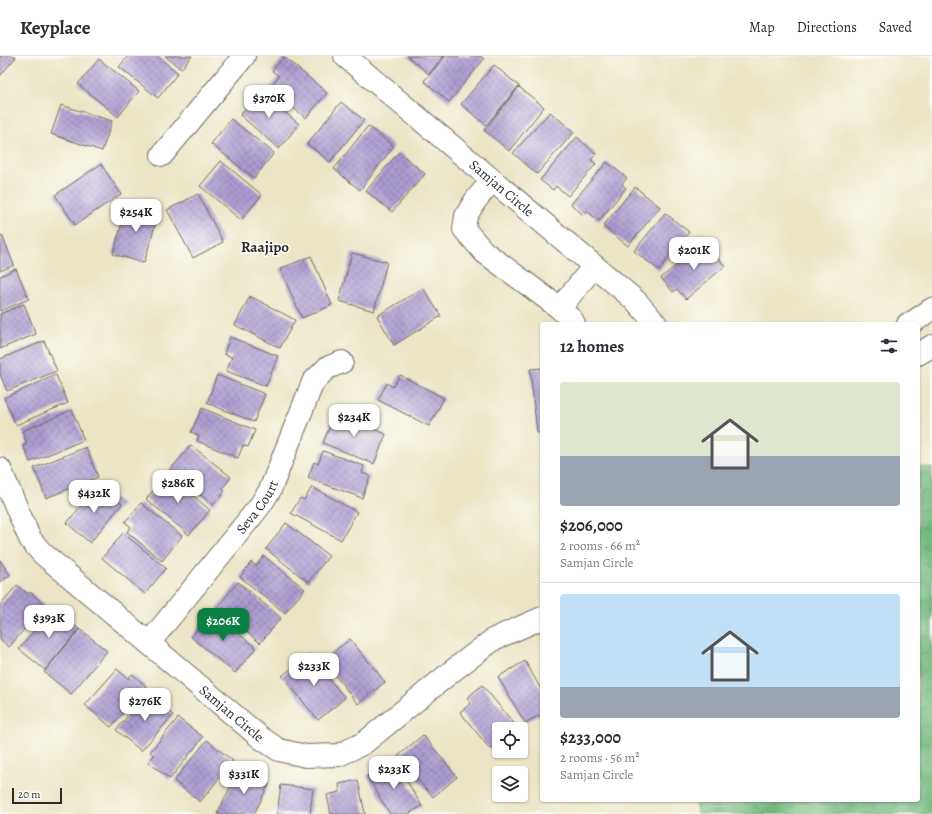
<!DOCTYPE html>
<meta charset="utf-8">
<style>
body{margin:0;font-family:Alegreya,serif;background:#f2f2f3;color:#2b2b33;height:100vh;display:flex;flex-direction:column;font-size:15px;white-space:nowrap}
*{box-sizing:border-box;margin:0}
p{font-size:13px;color:#7c7c81}
.icon{flex:none;width:22px;height:22px;fill:none;stroke:currentColor;stroke-width:2;stroke-linecap:round;stroke-linejoin:round}
.map{position:relative;flex:1;overflow:hidden}
.panel{position:absolute;left:540px;top:266px;width:380px;height:480px;display:flex;flex-direction:column;background:#fff;border-radius:4px;box-shadow:0 1px 3px #0004}
.panel>*{flex:none}
.tools{position:absolute;left:492px;top:666px;display:grid;gap:8px}
.tools a{display:grid;place-items:center;width:36px;height:36px;border-radius:4px;background:#fff;box-shadow:0 1px 3px #0004;font-size:20px}
.scale{position:absolute;left:12px;bottom:10px;width:50px;box-sizing:border-box;padding-left:4px;border:2px solid #2b2b2b;border-top:0;font-size:11px;line-height:14px;white-space:nowrap;color:#2b2b2b;-webkit-text-stroke:3px #fdfcf7;paint-order:stroke}
.price{position:absolute;translate:-50% -34px;padding:0 9px;border-radius:8px;background:#fff;color:#222;font-size:13px;line-height:26px;filter:drop-shadow(0 1px 2px #0008)}
.price::after{content:'';position:absolute;left:50%;top:24px;width:12px;height:9px;margin-left:-6px;background:inherit;clip-path:polygon(0 0,100% 0,50% 100%)}
.price.on{background:#0b8043;color:#fff}
ul{padding:0;list-style:none}
li{display:grid;align-content:center;gap:8px;height:212px;padding:0 20px}
li+li{border-top:1px solid #e1e1e2}
li span{display:grid;place-items:center;height:124px;border-radius:4px;color:#555}
li>.icon{margin-inline-start:auto}
span .icon{width:72px;height:72px;fill:#fffc;stroke-width:1}
li b{font-size:17px}
h2{display:flex;justify-content:space-between;align-items:center;height:48px;padding:0 20px;font-size:17px}
header{display:flex;align-items:center;gap:24px;box-sizing:border-box;height:56px;padding:0 20px;background:#fff;border-bottom:1px solid #e1e1e2}
header strong{font-size:19px}
nav{display:flex;gap:22px;margin-inline-start:auto;font-size:14px}
.map>svg:first-child{display:block}
</style>
<header>
<strong>Keyplace</strong>
<nav><a>Map</a><a>Directions</a><a>Saved</a></nav>
</header>
<div class="map">
<svg width="932" height="758" viewBox="0 0 932 758">
<defs>
<pattern id="forest-crowns" width="20" height="18" patternUnits="userSpaceOnUse"><rect width="20" height="18" fill="#75ba7e"/><path d="M2 6a3 3 0 1 1 6 0M12 15a3 3 0 1 1 6 0" fill="none" stroke="#609767"/></pattern>
<pattern id="building-cross-hatch" width="8" height="8" patternUnits="userSpaceOnUse"><rect width="8" height="8" fill="#ac9cd2"/><path d="M0 0l8 8M0 8l8-8" fill="none" stroke="#8c7fab"/></pattern>
</defs>
<rect width="100%" height="100%" fill="#fdfcf7"/>
<filter id="ink" filterUnits="userSpaceOnUse"><feTurbulence type="fractalNoise" baseFrequency=".025" numOctaves="2"/><feDisplacementMap in="SourceGraphic" scale="8" xChannelSelector="R" yChannelSelector="G"/><feConvolveMatrix kernelMatrix="1 2 1 2 8 2 1 2 1" color-interpolation-filters="sRGB"/></filter>
<filter id="wash" filterUnits="userSpaceOnUse"><feTurbulence type="fractalNoise" baseFrequency=".012" numOctaves="4" result="noise"/><feDisplacementMap in="SourceGraphic" scale="16" xChannelSelector="R" yChannelSelector="G"/><feGaussianBlur stdDeviation="0.9" result="paint"/><feColorMatrix in="noise" values="0 0 0 0 0 0 0 0 0 0 0 0 0 0 0 0 0 1.4 0 .05"/><feComposite in="paint" operator="in"/></filter>
<g filter="url(#wash)">
<rect width="100%" height="100%" fill="#ebe5c5"/>
<path fill="url(#forest-crowns)" stroke="#507254" d="M918 410 932 412V758H698L694 744H918Z"/>
<g id="blocks">
<path fill="url(#building-cross-hatch)" d="M0 0H15L16 1 0 20Z
M128 0H157L178 17 158 42 119 11Z
M165 0H192L181 13Z
M407 0H444L429 18Z
M445 0H481L484 3 449 46 424 25Z
M284 1 327 37 306 62 269 32 279 20 272 15Z
M99 3 139 35 118 61 78 28Z
M494 9 519 30 486 69 461 48Z
M519 31 544 51 509 95 484 74Z
M256 32 299 68 279 93 240 59 248 49 244 46Z
M341 46 364 64 330 106 307 88Z
M61 49 112 65 102 95 51 78Z
M550 56 574 76 537 118 513 97Z
M231 63 274 97 254 122 211 88Z
M368 70 394 90 360 134 334 113Z
M577 81 596 98 591 104 596 108 568 140 556 130 553 134 540 124Z
M399 96 425 118 392 156 366 135Z
M221 105 262 139 241 164 200 130Z
M607 106 627 122 622 128 626 132 599 165 587 155 583 159 571 148Z
M101 108 121 138 75 169 55 139Z
M635 131 660 151 628 190 603 170Z
M198 138 223 186 193 202 167 154Z
M128 147 159 156 144 207 113 198Z
M665 157 689 176 659 214 634 195Z
M2 179 14 209 0 215V180Z
M704 186 725 210 686 243 677 233 673 236 661 222Z
M352 197 387 206 374 255 339 245Z
M311 200 332 249 302 262 280 213Z
M16 213 29 243 0 255V220Z
M423 232 441 260 394 289 377 260Z
M250 240 295 264 280 292 235 269Z
M24 248 36 278 0 293V258Z
M230 281 278 300 266 330 226 315 232 301 224 298Z
M44 285 57 315 7 335 0 318V303Z
M542 312V376L537 377 530 313Z
M56 319 68 347 16 369 4 342Z
M217 319 265 338 254 366 207 347Z
M400 319 444 342 429 370 378 344 387 327 393 331Z
M202 352 255 374 248 391 243 389 238 402 197 385 199 380 191 376Z
M72 354 84 384 30 406 23 389 27 388 22 375Z
M335 357 386 378 374 408 323 387Z
M191 389 231 421 222 433 225 435 213 449 170 414Z
M86 391 98 421 46 442 34 412Z
M323 395 364 410 362 417 370 420 362 442 308 422 314 406 318 408Z
M167 418 210 454 189 479 146 443Z
M98 429 122 448 90 487 67 467Z
M312 431 357 456 341 484 291 457 300 442 304 444Z
M141 447 182 480 162 505 127 476 131 471 125 466Z
M286 467 329 500 308 526 266 493Z
M123 477 166 512 145 538 102 502Z
M264 500 305 533 285 557 240 521 251 506 256 510Z
M0 504 10 519 0 526Z
M238 526 281 562 260 587 217 552Z
M17 529 28 538 30 536 45 549 9 591 0 583V549Z
M53 552 79 573 45 614 19 593Z
M212 555 256 592 235 617 191 581Z
M80 573 107 595 71 638 44 616Z
M350 583 385 626 358 648 323 604Z
M309 598 345 642 318 664 282 620Z
M525 605 542 635V658L525 667 498 621Z
M117 613 128 623 132 618 146 630 111 671 85 649Z
M482 629 517 671 514 673H499V686L490 693 460 656 471 647 467 642Z
M148 637 173 659 141 695 116 674Z
M178 662 203 681 170 723 148 706 154 699 150 696Z
M423 679 457 721 433 741 398 700Z
M207 684 233 705 200 746 174 725Z
M394 704 422 750 408 758H390L367 720Z
M239 713 269 728 254 758H217Z
M358 724 365 758H331L327 739 340 736 339 728Z
M281 729 313 733 310 758H277Z"/>
</g>
</g>
<g filter="url(#ink)">
<use href="#blocks" fill-opacity="0" stroke="#6e6c61" stroke-width="1"/>
<g fill="none" stroke-linecap="round" stroke-linejoin="round">
<g stroke="#6e6c61" stroke-width="24">
<g id="minor">
<path id="s1" d="M345 0 636 245 656 268"/>
<path d="M162 99 244 0"/>
<path d="M492 124 475 145 466 160 464 173 484 196 558 251 572 264 574 268"/>
<path d="M560 252 594 210"/>
<path d="M908 268 913 266 932 253"/>
<path d="M918 298 932 290"/>
<path id="s2" d="M0 413 30 483 42 497 261 682 279 694 306 700 339 699 364 687 451 616 494 583 542 562"/>
<path id="s3" d="M149 587 259 451 270 434 313 326 327 312 342 306"/>
</g>
</g>
<use href="#minor" stroke="#fff" stroke-width="22"/>
</g>
</g>
<g text-anchor="middle" stroke-width="3.5" stroke-linejoin="round" paint-order="stroke">
<g font-size="14" fill="#2b2b2b" stroke="#fdfcf7">
<text dy="5" stroke="none"><textPath href="#s1" startOffset="205">Samjan Circle</textPath></text>
<text dy="5" stroke="none"><textPath href="#s3" startOffset="174">Seva Court</textPath></text>
<text dy="5" stroke="none"><textPath href="#s2" startOffset="343">Samjan Circle</textPath></text>
</g>
<g font-size="15" font-weight="bold" fill="#2b2b2b" stroke="#fdfcf7">
<text x="265" y="196">Raajipo</text>
</g>
</g>
</svg>
<div class="tools">
<a><svg class="icon" aria-label="locate" viewBox="0 0 24 24"><circle cx="12" cy="12" r="6"/><path d="M12 2v4M12 18v4M2 12h4M18 12h4"/></svg></a>
<a><svg class="icon" aria-label="layers" viewBox="0 0 24 24"><path d="M12 4l9 5-9 5-9-5zM3 14l9 5 9-5"/></svg></a>
</div>
<div class="scale">20 m</div>
<b class="price" style="left:269px;top:63px">$370K</b>
<b class="price" style="left:136px;top:177px">$254K</b>
<b class="price" style="left:694px;top:215px">$201K</b>
<b class="price" style="left:354px;top:382px">$234K</b>
<b class="price" style="left:178px;top:448px">$286K</b>
<b class="price" style="left:94px;top:458px">$432K</b>
<b class="price" style="left:49px;top:583px">$393K</b>
<b class="price on" style="left:223px;top:586px">$206K</b>
<b class="price" style="left:314px;top:631px">$233K</b>
<b class="price" style="left:145px;top:666px">$276K</b>
<b class="price" style="left:394px;top:734px">$233K</b>
<b class="price" style="left:244px;top:739px">$331K</b>
<section class="panel">
<h2>12 homes<svg class="icon" aria-label="filters" viewBox="0 0 24 24"><path d="M4 7h16M4 17h16"/><circle cx="9" cy="7" r="2"/><circle cx="15" cy="17" r="2"/></svg></h2>
<ul>
<li><span style="background:linear-gradient(#dfe7d0 60%,#9aa5b1 0)"><svg class="icon" aria-label="home" viewBox="0 0 24 24"><path d="M3 11l9-7 9 7M6 9v11h12V9"/></svg></span><div><b>$206,000</b><p>2 rooms · 66 m²</p><p>Samjan Circle</p></div></li>
<li><span style="background:linear-gradient(#bfe0f5 75%,#9aa5b1 0)"><svg class="icon" aria-label="home" viewBox="0 0 24 24"><path d="M3 11l9-7 9 7M6 9v11h12V9"/></svg></span><div><b>$233,000</b><p>2 rooms · 56 m²</p><p>Samjan Circle</p></div></li>
</ul>
</section>
</div>
